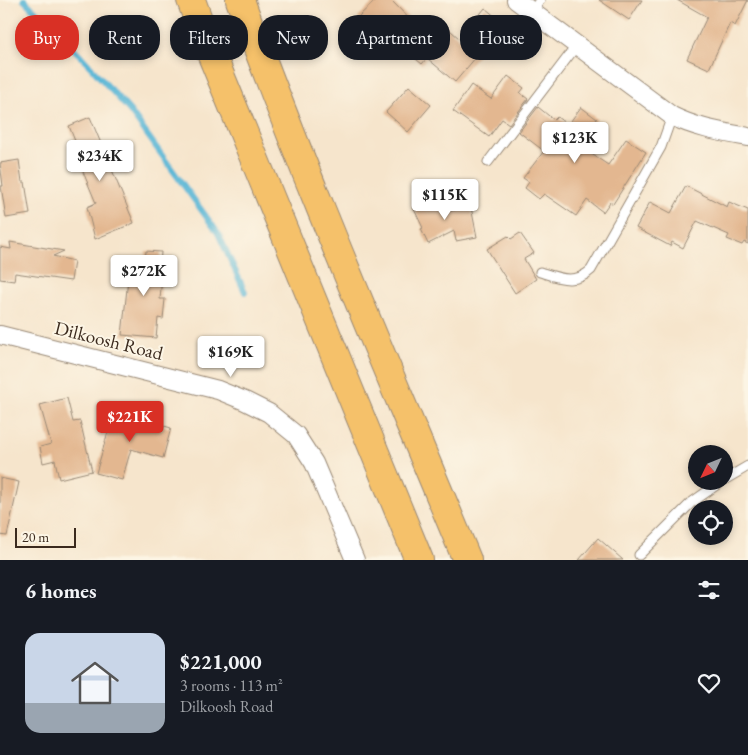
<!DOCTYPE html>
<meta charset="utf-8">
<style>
body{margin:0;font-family:"EB Garamond",serif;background:#20242c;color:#f1f3f6;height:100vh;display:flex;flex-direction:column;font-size:19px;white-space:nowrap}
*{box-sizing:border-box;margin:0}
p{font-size:16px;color:#9ea1a6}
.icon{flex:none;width:28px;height:28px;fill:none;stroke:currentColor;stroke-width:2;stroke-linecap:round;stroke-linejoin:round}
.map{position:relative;height:560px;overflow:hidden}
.side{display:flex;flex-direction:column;background:#171b24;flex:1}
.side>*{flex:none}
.guide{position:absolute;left:15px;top:15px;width:719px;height:45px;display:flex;gap:10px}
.needle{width:32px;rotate:227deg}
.fabs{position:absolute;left:688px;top:445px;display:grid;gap:10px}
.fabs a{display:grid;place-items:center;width:45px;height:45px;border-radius:50%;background:#171b24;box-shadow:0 2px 8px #0003;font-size:25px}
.scale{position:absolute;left:15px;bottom:12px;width:61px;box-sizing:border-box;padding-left:5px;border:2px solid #3b2a1e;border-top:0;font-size:14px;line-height:18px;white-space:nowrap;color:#3b2a1e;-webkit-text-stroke:4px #fcf5e5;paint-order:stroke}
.price{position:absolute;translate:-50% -42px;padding:0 11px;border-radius:5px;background:#fff;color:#222;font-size:16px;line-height:32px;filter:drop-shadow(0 1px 2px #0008)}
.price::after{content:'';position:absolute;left:50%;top:30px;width:15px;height:11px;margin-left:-8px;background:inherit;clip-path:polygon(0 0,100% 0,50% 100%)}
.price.selected{background:#d93025;color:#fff}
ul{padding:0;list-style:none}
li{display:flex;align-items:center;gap:15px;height:125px;padding:0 25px}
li+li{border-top:1px solid #363941}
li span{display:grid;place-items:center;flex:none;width:140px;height:100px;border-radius:15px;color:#555}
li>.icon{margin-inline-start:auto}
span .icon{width:60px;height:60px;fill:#fffc;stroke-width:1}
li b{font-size:21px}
h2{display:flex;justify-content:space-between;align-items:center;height:60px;padding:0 25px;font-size:21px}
.tag{padding:0 18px;border-radius:20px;background:#171b24;box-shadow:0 2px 8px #0003;font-size:18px;line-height:45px}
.tag.selected{background:#d93025;color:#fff}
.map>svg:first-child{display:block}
</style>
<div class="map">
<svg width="748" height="560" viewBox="0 0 748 560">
<rect width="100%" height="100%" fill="#fcf5e5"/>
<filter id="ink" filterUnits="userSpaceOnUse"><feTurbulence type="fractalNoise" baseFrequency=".02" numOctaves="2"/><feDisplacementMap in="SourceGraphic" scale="10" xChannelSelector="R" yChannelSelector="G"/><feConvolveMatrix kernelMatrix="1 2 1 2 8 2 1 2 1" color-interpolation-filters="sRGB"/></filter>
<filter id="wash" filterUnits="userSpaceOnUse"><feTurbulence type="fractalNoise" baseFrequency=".0096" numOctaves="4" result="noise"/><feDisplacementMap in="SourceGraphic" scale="20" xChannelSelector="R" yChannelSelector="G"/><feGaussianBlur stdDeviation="1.12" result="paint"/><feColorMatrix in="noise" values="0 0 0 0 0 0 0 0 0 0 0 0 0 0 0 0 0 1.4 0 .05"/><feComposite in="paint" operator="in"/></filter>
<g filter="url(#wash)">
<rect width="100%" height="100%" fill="#f6e5cc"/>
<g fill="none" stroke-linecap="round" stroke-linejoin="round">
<path stroke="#58b6d6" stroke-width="6" d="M24 0 80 55 130 111 218 233 245 292"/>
</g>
<g id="blocks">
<path fill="#e3b790" d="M376 0H391L428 38 441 22 460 39 485 8 504 24 455 82 427 58 422 64 400 46 396 49 374 26 370 30 358 17Z
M599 0H642L629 20Z
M677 0H748L735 26 730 23 709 69 687 59 707 17Z
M508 76 524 88 520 93 528 99 509 124 502 119 489 137 453 111 471 85 491 99Z
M409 86 431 105 408 132 386 112Z
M538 107 554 120 557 117 568 125 581 107 597 119 578 145 608 165 626 139 646 152 613 204 610 202 603 212 587 200 576 216 544 194 539 199 525 188 529 182 523 178 544 151 519 132Z
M90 117 134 223 95 239 87 207 96 203 71 143 75 141 69 126Z
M19 160 22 182H25L30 214 6 218 1 186H3L0 163Z
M686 186 727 207 729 202 748 210V244L744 242 742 245 727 239 729 235 697 221 683 248 672 242 670 246 636 228 650 202 671 213Z
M435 196 443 212 471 207 477 237 456 241 454 231 428 244 421 229 423 228 413 207Z
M520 233 534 253 524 259 536 279 515 293 487 249 508 236 511 239Z
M10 242 64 251 53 256 74 261 71 281 15 273 14 281 0 279V247L11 249Z
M146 251 161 252 160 266H163L160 299H165L163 319 158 318 156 338 122 335 130 261H145Z
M67 398 73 422 80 421 92 471 59 479 55 460 43 463 40 447 51 444 40 405Z
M114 411 171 428 163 458 131 449 122 480 96 473Z
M0 478 19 482 7 536 0 535Z
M598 538 623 560H579Z"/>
</g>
</g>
<g filter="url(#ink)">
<use href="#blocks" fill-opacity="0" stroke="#988875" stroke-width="1"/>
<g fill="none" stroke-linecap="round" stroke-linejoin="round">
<g stroke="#988875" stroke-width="11">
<path id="lane" d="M532 12 540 0
M488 162 577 45
M540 272C559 278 575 285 591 270L661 147 672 116
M724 480 748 466
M639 555 691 503 722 481"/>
</g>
<g stroke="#988875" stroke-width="20">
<path id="street" d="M516 0 672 116C696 128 721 132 748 137
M0 335 218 390 245 401 269 413 296 435 314 463 355 560"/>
</g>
<g stroke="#988875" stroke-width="30">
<path id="highway" d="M191 0 204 36 419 560
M240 0C309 189 390 374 467 560"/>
</g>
<use href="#lane" stroke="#fff" stroke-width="9"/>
<use href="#street" stroke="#fff" stroke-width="18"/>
<use href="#highway" stroke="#f5c16b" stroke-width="28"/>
</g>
</g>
<g text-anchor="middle" stroke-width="4" stroke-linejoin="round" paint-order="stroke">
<g font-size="19" fill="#3b2a1e" stroke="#fcf5e5">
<text transform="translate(109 340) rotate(14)" y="7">Dilkoosh Road</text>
</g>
</g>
</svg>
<div class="fabs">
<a><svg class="needle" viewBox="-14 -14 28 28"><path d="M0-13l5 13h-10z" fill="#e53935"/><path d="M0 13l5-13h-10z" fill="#9ea1a6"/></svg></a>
<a><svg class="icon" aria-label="locate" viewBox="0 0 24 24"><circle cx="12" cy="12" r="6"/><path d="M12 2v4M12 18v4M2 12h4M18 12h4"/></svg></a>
</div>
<div class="scale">20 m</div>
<b class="price" style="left:575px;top:164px">$123K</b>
<b class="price" style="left:100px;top:182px">$234K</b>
<b class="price" style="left:445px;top:221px">$115K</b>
<b class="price" style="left:144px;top:297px">$272K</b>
<b class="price" style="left:231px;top:378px">$169K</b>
<b class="price selected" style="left:130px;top:443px">$221K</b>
<div class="guide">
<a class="tag selected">Buy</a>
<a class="tag">Rent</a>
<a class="tag">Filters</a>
<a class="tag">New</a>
<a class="tag">Apartment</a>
<a class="tag">House</a>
</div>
</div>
<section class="side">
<h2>6 homes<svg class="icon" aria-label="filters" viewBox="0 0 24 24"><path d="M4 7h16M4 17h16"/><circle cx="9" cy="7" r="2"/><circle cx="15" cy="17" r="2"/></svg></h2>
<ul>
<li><span style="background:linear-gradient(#c9d6e8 70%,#9aa5b1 0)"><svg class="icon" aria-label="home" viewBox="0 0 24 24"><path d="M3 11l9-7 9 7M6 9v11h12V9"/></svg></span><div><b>$221,000</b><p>3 rooms · 113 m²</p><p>Dilkoosh Road</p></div><svg class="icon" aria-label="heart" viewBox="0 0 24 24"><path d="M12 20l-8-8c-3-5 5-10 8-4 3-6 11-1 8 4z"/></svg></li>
</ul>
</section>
